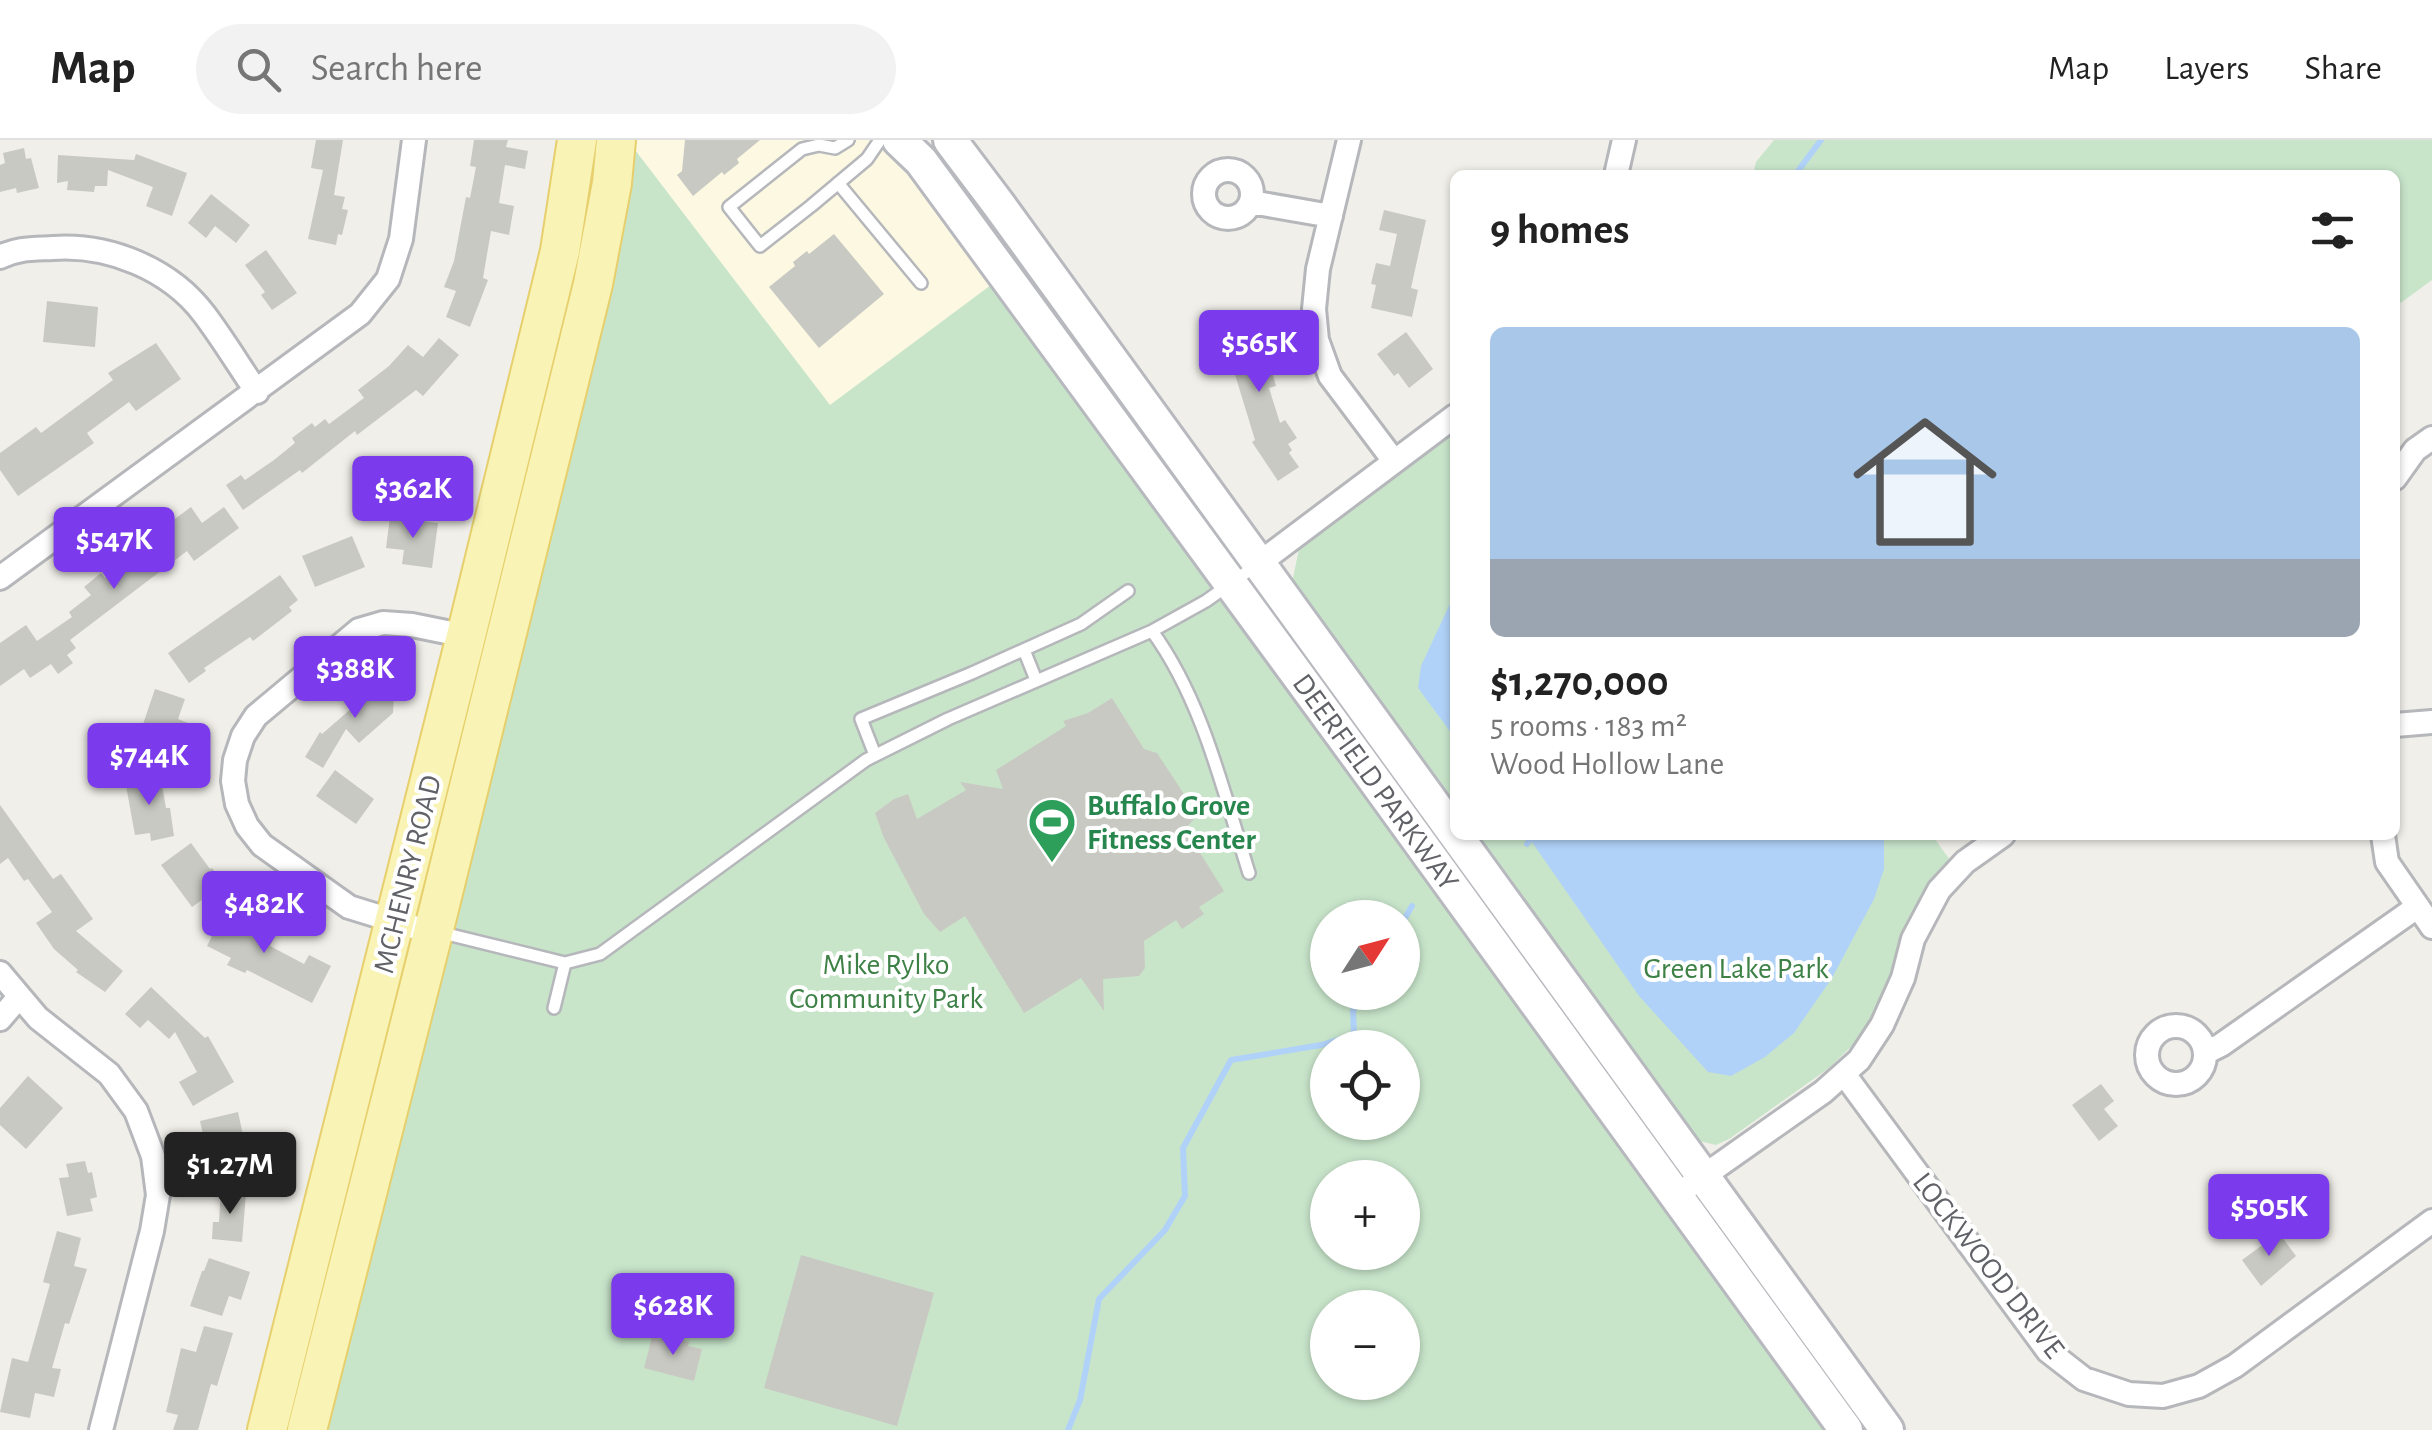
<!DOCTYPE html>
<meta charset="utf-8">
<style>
body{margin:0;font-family:"Alegreya Sans",sans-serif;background:#f2f2f2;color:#222;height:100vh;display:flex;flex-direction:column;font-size:38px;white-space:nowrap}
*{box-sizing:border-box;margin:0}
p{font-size:32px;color:#767676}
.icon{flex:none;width:55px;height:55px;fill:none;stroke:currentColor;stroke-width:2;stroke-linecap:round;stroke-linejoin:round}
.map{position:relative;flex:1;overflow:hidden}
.drawer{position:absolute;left:1450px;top:30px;width:950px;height:670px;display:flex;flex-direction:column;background:#fff;border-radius:15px;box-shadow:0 2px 8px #0004}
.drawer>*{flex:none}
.needle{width:65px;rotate:54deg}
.controls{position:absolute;left:1310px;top:760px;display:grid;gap:20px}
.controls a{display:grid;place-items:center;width:110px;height:110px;border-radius:50%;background:#fff;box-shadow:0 2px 8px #0004;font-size:50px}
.price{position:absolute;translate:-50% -85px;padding:0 22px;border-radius:10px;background:#7c3aed;color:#fff;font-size:32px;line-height:65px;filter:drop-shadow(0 2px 5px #0008)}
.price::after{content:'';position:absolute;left:50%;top:60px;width:30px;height:22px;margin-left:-15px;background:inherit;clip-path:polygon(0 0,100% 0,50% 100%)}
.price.active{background:#222;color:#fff}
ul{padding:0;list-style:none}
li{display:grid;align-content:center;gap:20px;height:530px;padding:0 40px}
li+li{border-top:2px solid #e0e0e0}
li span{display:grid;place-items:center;height:310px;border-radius:15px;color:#555}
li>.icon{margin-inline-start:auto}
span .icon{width:180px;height:180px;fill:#fffc;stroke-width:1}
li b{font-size:42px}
h2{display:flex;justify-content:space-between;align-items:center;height:120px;padding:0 40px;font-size:42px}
header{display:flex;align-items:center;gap:60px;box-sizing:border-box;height:140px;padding:0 50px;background:#fff;border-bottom:2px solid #e0e0e0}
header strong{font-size:48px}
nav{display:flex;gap:55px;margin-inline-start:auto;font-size:35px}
.search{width:700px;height:90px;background:#f2f2f2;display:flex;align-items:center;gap:25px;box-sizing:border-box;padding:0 35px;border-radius:55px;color:#767676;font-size:38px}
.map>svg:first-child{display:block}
</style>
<header>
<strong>Map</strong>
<div class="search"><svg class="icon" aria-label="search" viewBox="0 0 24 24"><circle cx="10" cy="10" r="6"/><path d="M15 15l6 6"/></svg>Search here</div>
<nav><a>Map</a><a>Layers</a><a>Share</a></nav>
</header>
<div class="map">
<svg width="2432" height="1290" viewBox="0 0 2432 1290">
<rect width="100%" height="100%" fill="#f0efe9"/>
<path fill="#fcf8e2" d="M632 0H877L929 51 995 142 830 266 632 6Z"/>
<path fill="#c8e5ca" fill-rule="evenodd" d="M1774 0H2432V140L2395 167V35H1753L1756 22Z
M632 6 830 265 995 142 1829 1290H319ZM1328 778H1402V852H1328ZM1328 908H1402V982H1328ZM1328 1038H1402V1112H1328ZM1328 1168H1402V1242H1328Z
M1455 290V662L1292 443 1299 409Z
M1478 695H1932L1950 720 1923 759 1908 789 1867 891 1829 928 1729 999 1716 1005 1695 1000Z"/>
<path fill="#b1d2f8" d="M1455 453V598L1418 548 1421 526Z
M1527 695H1884V729L1874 759 1832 838 1794 893 1765 917 1731 936 1708 932 1639 856Z"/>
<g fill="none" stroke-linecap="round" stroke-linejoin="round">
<path stroke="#b1d2f8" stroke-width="6" d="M1795 35 1821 0
M1527 704 1532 695
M1402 783 1412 766
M1068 1290 1080 1260 1099 1159 1165 1090 1185 1056 1183 1008 1231 920 1321 905 1354 895 1353 871 1363 852"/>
</g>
<path fill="#c9c9c3" d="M316 0H343L334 55 345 57 342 69 348 70 342 95 338 94 336 105 308 99 323 30 311 28Z
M474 0H508L506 7 528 11 525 29 505 25 499 63 514 66 509 95 491 91 483 138 488 140 470 187 446 177 456 151 444 147 454 121 466 57 470 58 476 27 470 26Z
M685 0H760L737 19 739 23 724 35 722 32 693 56 677 35 682 31Z
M24 8 26 19 31 18 39 48 17 53 16 48 0 52V25L5 23 3 13Z
M136 14 187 33 172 76 146 66 153 47 108 30 107 46H95L94 52 67 50 68 41 57 43 58 15 134 20Z
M211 54 250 85 236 103 215 86 206 98 188 83Z
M1384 70 1426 80 1411 148 1418 150 1412 177 1371 168 1376 145 1371 144 1376 123 1390 126 1397 94 1379 90Z
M834 94 884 154 819 208 769 147 795 126 793 122 807 111 809 114Z
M266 110 297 153 272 170 261 155 265 152 245 125Z
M47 161 98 167 95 207 43 202Z
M1254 173 1263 227 1270 225 1276 246 1269 248 1280 283 1285 280 1297 298 1288 304 1292 310 1289 313 1299 327 1278 341 1252 302 1255 300 1233 228 1228 199 1225 198 1222 178Z
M1406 192 1433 229 1409 248 1398 233 1394 236 1377 214Z
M439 198 459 215 423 256 416 250 357 295 355 291 302 333 300 330 243 370 226 345 241 335 245 340 274 320 295 303 292 298 312 283 315 287 325 279 329 284 364 258 358 250 389 226 408 205 423 217Z
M156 203 181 239 136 271 129 262 87 293 94 303 18 356 0 330V313L36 287 41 293 113 240 108 233Z
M191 367 202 383 224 367 239 388 194 421 187 411 70 500 76 508 67 515 73 523 58 534 51 524 30 538 24 529 0 546V503L26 485 37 501 72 477 69 472 91 455 84 447 101 433 105 438 129 420 125 416Z
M390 377 438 383 432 428 402 424 404 410 386 408Z
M352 396 365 427 315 447 302 416Z
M280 435 298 460 289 467 292 471 253 501 250 497 204 528 206 531 189 543 168 513Z
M380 537 394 554 393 573 359 603 346 589 323 628 305 617 320 592 322 594 360 561 358 557Z
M155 549 185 559 178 579 188 583 177 615 156 608 158 600 140 593Z
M1112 558 1144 609 1157 613 1186 657 1196 677 1185 689 1224 751 1199 767 1204 774 1182 789 1176 780 1144 801 1145 828 1139 836 1103 839 1104 871 1081 838 1024 873 965 776 940 792 924 774 884 698 875 673 894 659 908 654 917 679 966 650 960 642 1003 649 996 630 1066 586 1063 581 1088 573Z
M335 630 374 659 356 684 316 656Z
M160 634 166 668H170L174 696 151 701 150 693 135 695 125 640Z
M0 665 53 739 61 734 93 779 76 791 123 831 105 852 76 832 78 830 54 809 36 783 52 772 28 739 24 741 8 718 0 724Z
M191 703 210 729 212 728 224 744 192 767 161 725Z
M219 767 267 790 264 796 273 800 270 806 304 824 309 815 331 826 312 863 247 830 245 833 227 825 231 818 207 806 212 796 206 794Z
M151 847 205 898 208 896 234 942 193 966 179 942 197 932 175 892 169 899 148 880 140 888 125 874Z
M28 936 63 968 26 1009 0 985V968Z
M2101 944 2114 961 2104 969 2118 986 2099 1001 2072 965Z
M238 972 249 1023 222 1029 216 1001 205 1003 200 981Z
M85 1021 88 1033 92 1032 97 1057 90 1059 93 1071 67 1076 59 1038 69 1037 66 1024Z
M221 1050 246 1053 242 1102 212 1099 213 1082H219Z
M57 1091 81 1098 74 1126 87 1129 69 1184 65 1183 52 1228 61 1229 54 1257 35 1253 30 1278 0 1272 12 1218 28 1222 50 1144 43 1142Z
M2279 1093 2296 1116 2261 1146 2242 1120Z
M801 1115 934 1153 897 1286 764 1248Z
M209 1118 250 1132 241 1160 229 1156 222 1176 190 1166 202 1131H204Z
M204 1186 233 1193 217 1246 211 1244 198 1290H173L178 1275 166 1272 181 1208 196 1212Z
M662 1195 689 1202 688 1206 702 1209 694 1241 644 1228 652 1197 661 1199Z"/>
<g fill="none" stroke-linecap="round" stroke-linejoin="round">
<g stroke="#b5b7bb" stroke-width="16">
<path id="service" d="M848 0 835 8 819 5 802 9 729 67 760 106 811 66 867 19 880 0
M838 43 921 143
M1152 491C1203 561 1223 651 1249 733
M1024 510 1036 540
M875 615 861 579 972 533 1081 484 1128 451
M437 794 451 795 565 823 600 814 866 620 948 579 1152 491 1206 461 1258 424
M554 868 565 823"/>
</g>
<g stroke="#b5b7bb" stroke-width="28">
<path id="minor" d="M1349 0 1318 129 1314 169 1317 200 1330 236 1394 321
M1204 54a24 24 0 1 1 48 0a24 24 0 1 1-48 0Z
M1616 35 1624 0
M1251 62 1331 76
M0 117C17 108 34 109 53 108 109 104 170 129 204 174 223 199 239 226 257 252
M2395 338 2415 310 2432 298
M1258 424 1455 276
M0 438 360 174 388 139 401 99 414 0
M2395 585 2432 582
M2383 695 2387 722 2432 787
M433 793 349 767 262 705 247 686 237 664 233 641 235 620 243 596 256 576 359 490 383 483 412 485 466 496
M0 833 38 878 109 934 136 971 153 1016 158 1055 152 1091 101 1290
M0 879 19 857
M2147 915a29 29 0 1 1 58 0a29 29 0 1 1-58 0Z
M2205 913 2221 905 2417 767
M1844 934 2048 1211 2084 1239 2129 1254 2163 1256 2199 1246 2235 1226 2432 1081
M1691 1045 1823 952 1859 920 1882 885 1903 838 1913 799 1939 750 1965 722 2003 695"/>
</g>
<g stroke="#b7b9be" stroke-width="38">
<path id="secondary" d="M899 0 921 21C1231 443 1540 865 1846 1290
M950 0 999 65 1887 1290"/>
</g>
<g stroke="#e6cf6c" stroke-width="42">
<path id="primary" d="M267 1290 466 496 560 111 577 0
M307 1290 433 793 593 144 612 43 616 0"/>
</g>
<use href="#service" stroke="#fff" stroke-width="11"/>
<use href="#minor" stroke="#fff" stroke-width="22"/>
<use href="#secondary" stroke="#fff" stroke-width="32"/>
<use href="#primary" stroke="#f9f4b5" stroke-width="38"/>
</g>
<defs>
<g id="stadium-pin" transform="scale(2.5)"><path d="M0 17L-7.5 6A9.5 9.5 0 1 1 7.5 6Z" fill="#2e9e5b" stroke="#fff"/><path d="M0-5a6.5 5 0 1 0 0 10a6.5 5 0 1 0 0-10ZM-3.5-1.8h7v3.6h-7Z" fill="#fff"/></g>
</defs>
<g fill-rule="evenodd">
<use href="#stadium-pin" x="1052" y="682"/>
</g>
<g text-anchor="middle" stroke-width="8" stroke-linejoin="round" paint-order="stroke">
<g font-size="30" fill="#606267" stroke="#fff">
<text transform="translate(1376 642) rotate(54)" y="10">DEERFIELD PARKWAY</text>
<text transform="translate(407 734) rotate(-76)" y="10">MCHENRY ROAD</text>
<text transform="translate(1989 1125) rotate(52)" y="10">LOCKWOOD DRIVE</text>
</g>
<g font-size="30" font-weight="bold" fill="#27864d" stroke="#fff" text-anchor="start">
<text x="1087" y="675">Buffalo Grove<tspan x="1087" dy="34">Fitness Center</tspan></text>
</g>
<g font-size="30" fill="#3d8146" stroke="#fff">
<text x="886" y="834">Mike Rylko<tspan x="886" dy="34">Community Park</tspan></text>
<text x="1736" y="838">Green Lake Park</text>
</g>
</g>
</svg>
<div class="controls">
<a><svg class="needle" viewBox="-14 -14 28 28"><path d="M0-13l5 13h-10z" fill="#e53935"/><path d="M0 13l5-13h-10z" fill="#767676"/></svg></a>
<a><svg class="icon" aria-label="locate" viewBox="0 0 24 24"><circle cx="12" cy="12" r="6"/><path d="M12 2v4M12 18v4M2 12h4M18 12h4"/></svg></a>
<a>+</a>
<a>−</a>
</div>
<b class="price" style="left:1259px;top:255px">$565K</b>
<b class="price" style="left:413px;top:401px">$362K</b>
<b class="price" style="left:114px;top:452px">$547K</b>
<b class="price" style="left:355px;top:581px">$388K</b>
<b class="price" style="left:149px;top:668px">$744K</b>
<b class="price" style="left:264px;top:816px">$482K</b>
<b class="price active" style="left:230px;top:1077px">$1.27M</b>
<b class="price" style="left:2269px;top:1119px">$505K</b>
<b class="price" style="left:673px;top:1218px">$628K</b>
<section class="drawer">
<h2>9 homes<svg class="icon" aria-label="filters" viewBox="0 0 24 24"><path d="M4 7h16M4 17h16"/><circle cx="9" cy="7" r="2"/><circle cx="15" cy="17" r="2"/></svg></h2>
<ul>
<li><span style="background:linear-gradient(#a9c7e8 75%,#9aa5b1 0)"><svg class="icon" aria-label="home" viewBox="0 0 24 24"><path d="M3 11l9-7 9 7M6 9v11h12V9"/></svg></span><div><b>$1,270,000</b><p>5 rooms · 183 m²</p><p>Wood Hollow Lane</p></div></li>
</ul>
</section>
</div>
